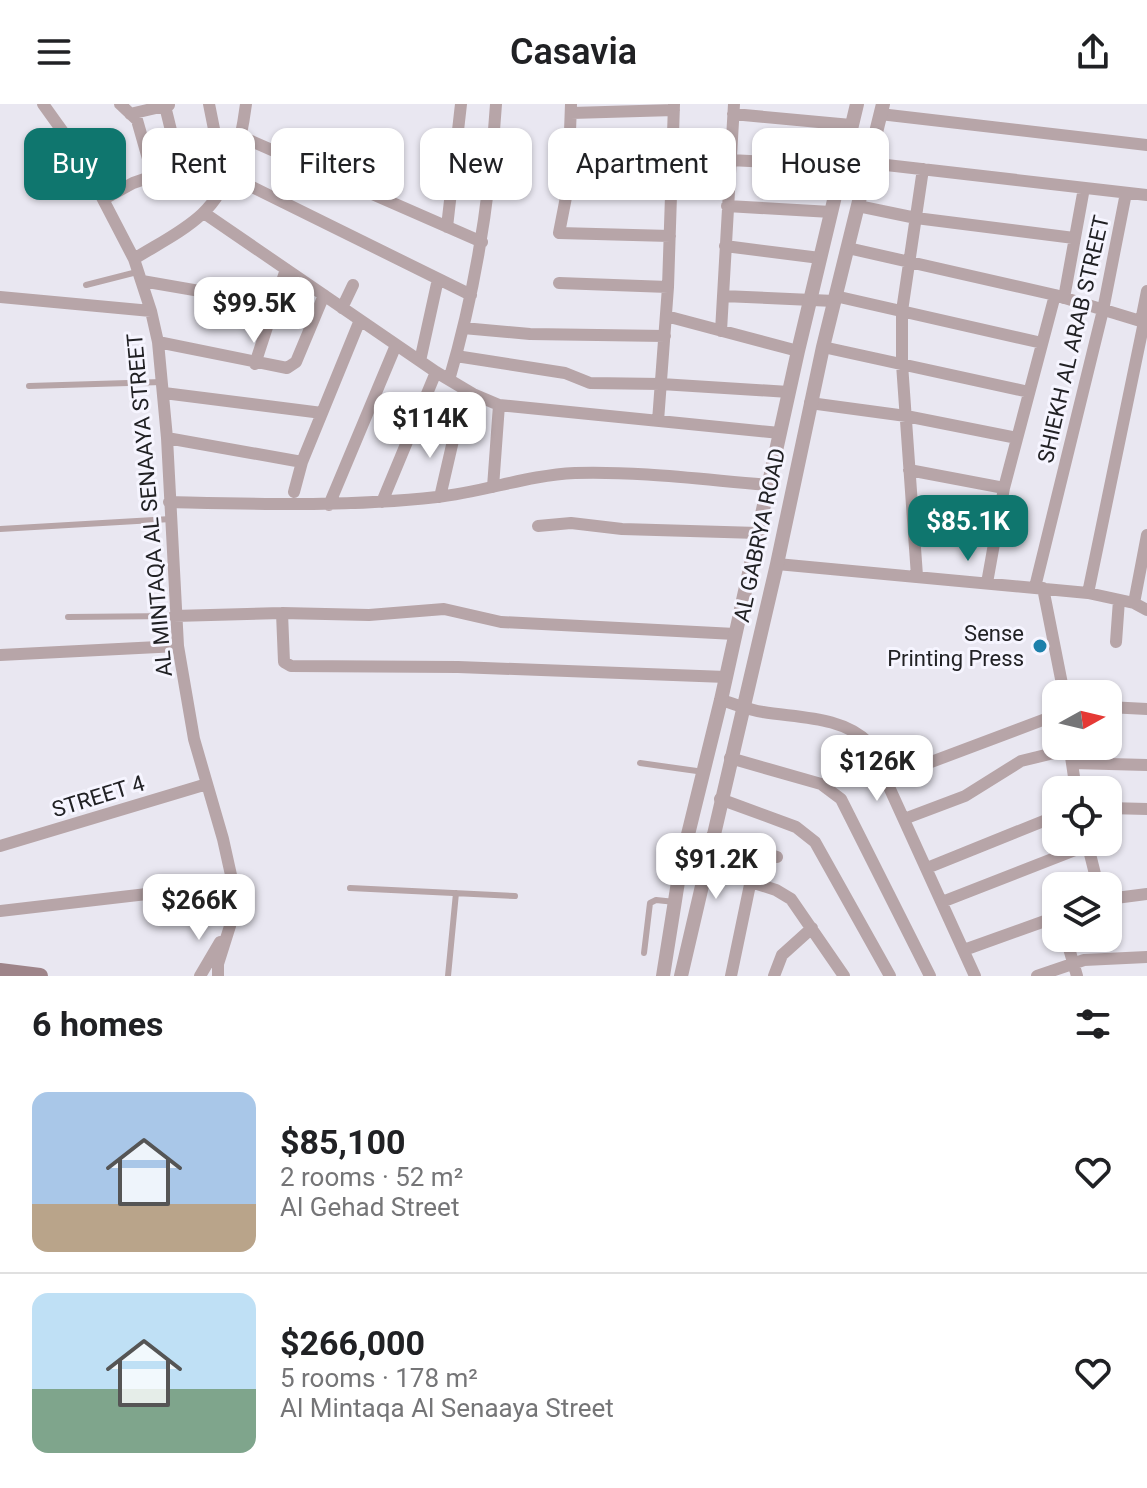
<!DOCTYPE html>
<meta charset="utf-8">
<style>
body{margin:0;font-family:Roboto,sans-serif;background:#f6f6f6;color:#202124;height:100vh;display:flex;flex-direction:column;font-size:30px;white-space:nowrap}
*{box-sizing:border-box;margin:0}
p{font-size:26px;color:#757577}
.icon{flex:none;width:44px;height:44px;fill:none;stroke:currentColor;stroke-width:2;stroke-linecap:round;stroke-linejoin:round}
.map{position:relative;height:872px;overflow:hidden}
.drawer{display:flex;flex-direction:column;background:#fff;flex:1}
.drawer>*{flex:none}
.banner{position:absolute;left:24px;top:24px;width:1100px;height:72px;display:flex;gap:16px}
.needle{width:52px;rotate:82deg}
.fabs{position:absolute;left:1042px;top:576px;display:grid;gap:16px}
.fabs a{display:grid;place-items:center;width:80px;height:80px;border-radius:16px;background:#fff;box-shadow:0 2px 6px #0004;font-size:40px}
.price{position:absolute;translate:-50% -68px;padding:0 18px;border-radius:16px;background:#fff;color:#222;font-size:26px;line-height:52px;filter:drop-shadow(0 2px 4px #0008)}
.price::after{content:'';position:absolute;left:50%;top:48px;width:24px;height:18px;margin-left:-12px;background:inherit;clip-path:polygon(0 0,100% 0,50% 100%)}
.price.current{background:#0f766e;color:#fff}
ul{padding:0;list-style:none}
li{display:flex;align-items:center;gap:24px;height:200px;padding:0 32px}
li+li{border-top:2px solid #e0e0e0}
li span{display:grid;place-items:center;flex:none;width:224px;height:160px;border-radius:16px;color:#555}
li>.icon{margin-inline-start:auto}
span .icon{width:96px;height:96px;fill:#fffc;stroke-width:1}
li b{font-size:34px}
h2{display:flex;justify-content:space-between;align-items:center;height:96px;padding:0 32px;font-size:34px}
.pill{padding:0 28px;border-radius:16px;background:#fff;box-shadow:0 2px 6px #0004;font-size:28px;line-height:72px}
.pill.current{background:#0f766e;color:#fff}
header{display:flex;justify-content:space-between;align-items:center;height:104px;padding:0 32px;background:#fff;font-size:36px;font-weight:600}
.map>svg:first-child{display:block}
</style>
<header><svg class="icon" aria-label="menu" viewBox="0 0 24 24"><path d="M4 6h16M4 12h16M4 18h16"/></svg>Casavia<svg class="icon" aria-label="share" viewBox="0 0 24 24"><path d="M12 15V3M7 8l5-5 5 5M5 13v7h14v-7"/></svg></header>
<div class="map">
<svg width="1147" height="872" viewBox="0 0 1147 872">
<rect width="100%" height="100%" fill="#e9e7f1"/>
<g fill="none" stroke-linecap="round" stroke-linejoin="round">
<path stroke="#b7a5a8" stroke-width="6" d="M81 53 106 39
M86 181 137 168
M29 282 162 278
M0 425 171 415
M68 513 174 512
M640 659 704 668
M350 784 515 792
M644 849 650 799 656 796 675 798
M448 872 456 789"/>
<path stroke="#b7a5a8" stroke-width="12" d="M43 0 81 53 134 155 151 207 158 238 167 334 178 542 194 635 223 735 233 780 230 822 218 860V872
M120 0 137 16 153 72
M209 0 219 50
M571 0 568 83 559 129 670 132
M165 2 180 63
M571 9 674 6
M130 10 169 1
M733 10 851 21
M880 10 1147 41
M242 33 482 138
M569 44 673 45
M730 56 842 62
M869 59 1147 91
M228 71 471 191
M568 83 672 87
M104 95 133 79 238 43
M727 102 831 108
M858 102 916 114 1074 134
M204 109 436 268 473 290 499 301 780 329
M447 123 461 0
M725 142 820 154
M848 144 1055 191 1147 219
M134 155C156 141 183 128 202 110 232 82 241 38 246 0
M142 177 275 200
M559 179 668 183
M723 192 834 197
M835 192 1042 239
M0 193 151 207
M1064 194 1084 84
M342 204 353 181
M666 212 798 247
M1141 217 1147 187
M463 224 530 230 665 232
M721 227 734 0
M158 238 287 264 296 258 324 191
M823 243 1029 288
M456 252 565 269 590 279 661 280 789 288
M420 257 438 175
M255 260 286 165
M449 276C476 185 490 95 496 0
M164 289 322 309
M810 299 906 312 1017 334
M658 317 668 183 674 0
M167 334 302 358
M909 366 1004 384
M493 383 499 301
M294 388 302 358 360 216
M440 393 455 328
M169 398C259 400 348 403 437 393 484 388 528 371 575 369 638 367 706 376 769 381
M382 398 436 268
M329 401 396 241
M538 422 571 419 622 425 758 429
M777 460 1088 489 1134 499 1147 506
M917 472 902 260V207L923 65
M987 479 1004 384 1055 191
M1035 483 1103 206 1126 89
M1043 484 1064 590
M1088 489 1144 218
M1134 499 1147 431
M282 509 284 558 291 562 458 563 726 573
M174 512 282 509 369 511 444 505 501 518 735 530
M1116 538 1119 496
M0 551 178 542
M721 596C735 600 749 606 763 608 799 614 842 612 869 639L975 872
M1108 603 1147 605
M1071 653 1076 686
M730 654 821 680 841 695 930 872
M1072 659 1147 661
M886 675 1056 611
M720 695 796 723 815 738 890 872
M1108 704 1147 705
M904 715 965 692 1021 657 1070 645
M711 733 777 753
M1087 738 1098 782
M0 742 207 680
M927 764 1056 712
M751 778 776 786 791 795 844 872
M1108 795 1147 790
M942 798 1088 741
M0 807 233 780
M1066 834 1077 872
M964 846 1056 813
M200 872 220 838
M731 872 757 747
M774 872 782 851 812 824
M1037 872 1084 856 1147 853"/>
<path stroke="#b7a5a8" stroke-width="14" d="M663 872 681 759 721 596 798 247 857 0
M681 872 777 460 823 243 883 0"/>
<path stroke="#9e8489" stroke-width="16" d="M0 867 40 872"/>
</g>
<circle fill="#1d80ab" stroke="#f6f5ff" stroke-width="3" cx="1040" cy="542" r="8"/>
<g text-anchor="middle" stroke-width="6" stroke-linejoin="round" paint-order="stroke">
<g font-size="22" fill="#212124" stroke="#f6f5ff">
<text transform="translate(1073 235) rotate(-77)" y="8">SHIEKH AL ARAB STREET</text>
<text transform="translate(149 401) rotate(-95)" y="8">AL MINTAQA AL SENAAYA STREET</text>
<text transform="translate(759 431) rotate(-78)" y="8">AL GABRYA ROAD</text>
<text transform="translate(98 692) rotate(-17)" y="8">STREET 4</text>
</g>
<g font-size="22" fill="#212124" stroke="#f6f5ff" text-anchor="end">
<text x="1024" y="537">Sense<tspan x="1024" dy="25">Printing Press</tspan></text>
</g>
</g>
</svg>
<div class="fabs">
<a><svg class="needle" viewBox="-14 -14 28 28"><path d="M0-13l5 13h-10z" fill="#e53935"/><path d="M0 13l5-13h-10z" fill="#757577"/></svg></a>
<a><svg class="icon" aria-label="locate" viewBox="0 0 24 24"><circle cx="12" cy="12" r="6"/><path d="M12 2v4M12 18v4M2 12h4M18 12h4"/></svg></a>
<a><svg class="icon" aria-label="layers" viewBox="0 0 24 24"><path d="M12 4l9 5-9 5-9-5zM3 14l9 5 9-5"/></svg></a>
</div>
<b class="price" style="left:254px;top:241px">$99.5K</b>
<b class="price" style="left:430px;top:356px">$114K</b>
<b class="price current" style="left:968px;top:459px">$85.1K</b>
<b class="price" style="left:877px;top:699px">$126K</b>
<b class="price" style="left:716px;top:797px">$91.2K</b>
<b class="price" style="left:199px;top:838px">$266K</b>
<div class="banner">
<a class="pill current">Buy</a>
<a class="pill">Rent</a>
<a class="pill">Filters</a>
<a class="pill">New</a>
<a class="pill">Apartment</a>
<a class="pill">House</a>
</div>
</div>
<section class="drawer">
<h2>6 homes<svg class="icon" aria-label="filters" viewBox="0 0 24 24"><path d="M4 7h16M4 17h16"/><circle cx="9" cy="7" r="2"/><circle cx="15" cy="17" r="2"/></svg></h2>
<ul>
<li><span style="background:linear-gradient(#a9c7e8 70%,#b9a48a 0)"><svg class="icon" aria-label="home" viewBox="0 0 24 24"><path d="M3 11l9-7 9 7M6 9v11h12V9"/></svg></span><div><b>$85,100</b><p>2 rooms · 52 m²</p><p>Al Gehad Street</p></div><svg class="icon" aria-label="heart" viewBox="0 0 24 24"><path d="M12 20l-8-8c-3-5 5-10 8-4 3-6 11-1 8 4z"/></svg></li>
<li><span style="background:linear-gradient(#bfe0f5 60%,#7fa58c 0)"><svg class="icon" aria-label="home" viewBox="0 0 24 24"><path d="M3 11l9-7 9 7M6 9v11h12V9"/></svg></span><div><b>$266,000</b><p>5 rooms · 178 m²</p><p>Al Mintaqa Al Senaaya Street</p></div><svg class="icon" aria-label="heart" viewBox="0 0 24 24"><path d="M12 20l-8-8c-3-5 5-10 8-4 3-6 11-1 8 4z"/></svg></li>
</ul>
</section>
